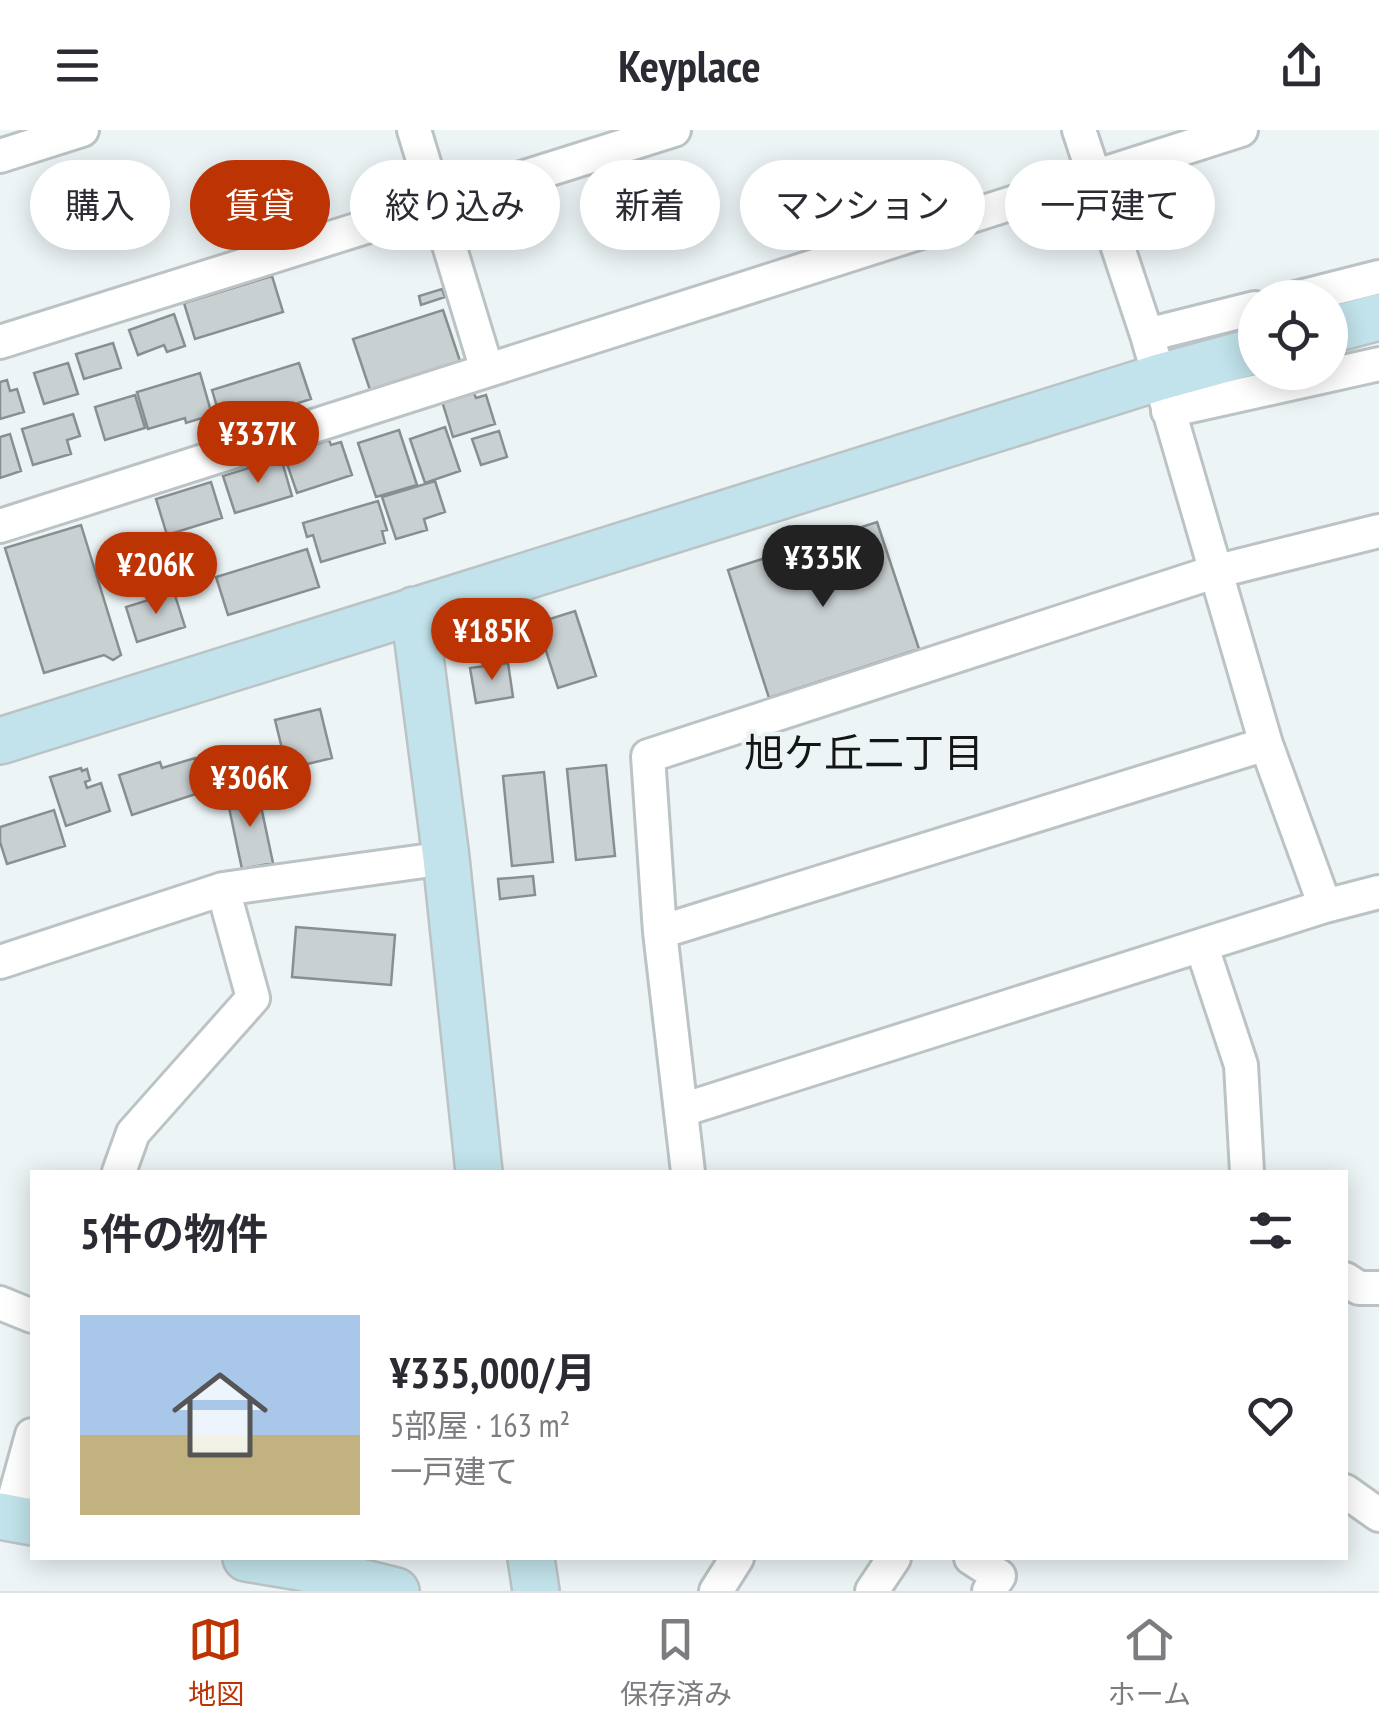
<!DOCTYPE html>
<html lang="ja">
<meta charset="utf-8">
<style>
body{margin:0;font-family:"PT Sans Narrow","Noto Sans JP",sans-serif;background:#f7f7f7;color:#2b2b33;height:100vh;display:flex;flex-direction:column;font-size:38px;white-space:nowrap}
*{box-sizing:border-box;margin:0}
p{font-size:32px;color:#7c7c81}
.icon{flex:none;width:55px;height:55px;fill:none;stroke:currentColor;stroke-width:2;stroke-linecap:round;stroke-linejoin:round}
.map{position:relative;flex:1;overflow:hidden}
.drawer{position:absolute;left:30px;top:1040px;width:1318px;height:390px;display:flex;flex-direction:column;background:#fff;border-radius:0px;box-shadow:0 5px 25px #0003}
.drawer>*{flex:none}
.hud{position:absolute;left:30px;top:30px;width:1320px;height:90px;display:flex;gap:20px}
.tools{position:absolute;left:1238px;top:150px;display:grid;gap:20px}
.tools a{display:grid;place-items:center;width:110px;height:110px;border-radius:50%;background:#fff;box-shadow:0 5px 25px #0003;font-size:50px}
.price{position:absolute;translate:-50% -85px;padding:0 22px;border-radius:35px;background:#bd3404;color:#fff;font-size:32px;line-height:65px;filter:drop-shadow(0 2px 5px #0008)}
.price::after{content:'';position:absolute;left:50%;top:60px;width:30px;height:22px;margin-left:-15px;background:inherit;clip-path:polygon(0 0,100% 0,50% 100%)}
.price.selected{background:#222;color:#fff}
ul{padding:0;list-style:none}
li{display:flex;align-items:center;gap:30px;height:250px;padding:0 50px}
li span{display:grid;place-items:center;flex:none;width:280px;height:200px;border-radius:0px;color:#555}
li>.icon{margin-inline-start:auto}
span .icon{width:120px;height:120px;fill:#fffc;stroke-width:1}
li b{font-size:42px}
h2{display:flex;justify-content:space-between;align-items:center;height:120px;padding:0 50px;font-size:42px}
.chip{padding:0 35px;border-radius:45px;background:#fff;box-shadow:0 5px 25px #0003;font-size:35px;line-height:90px}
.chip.selected{background:#bd3404;color:#fff}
header{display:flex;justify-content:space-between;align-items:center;height:130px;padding:0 50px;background:#fff;font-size:45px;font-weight:700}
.tab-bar{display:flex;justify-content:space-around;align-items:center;height:140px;border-top:2px solid #e1e1e2;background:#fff;font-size:28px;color:#7c7c81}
.tab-bar a{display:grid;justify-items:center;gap:5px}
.tab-bar .selected{color:#bd3404}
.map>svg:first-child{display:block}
</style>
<header><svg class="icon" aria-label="menu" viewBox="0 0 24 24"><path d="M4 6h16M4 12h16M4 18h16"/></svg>Keyplace<svg class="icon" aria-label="share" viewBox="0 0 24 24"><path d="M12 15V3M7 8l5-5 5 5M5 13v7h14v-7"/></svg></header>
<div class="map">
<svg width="1379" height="1461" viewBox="0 0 1379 1461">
<rect width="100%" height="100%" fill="#ecf4f6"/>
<path fill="#c9d0d2" stroke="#888f91" stroke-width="2.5" d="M272 146 283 182 195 209 184 173Z
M442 159 445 167 421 175 419 166Z
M443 180 460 231 370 260 353 209Z
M174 184 185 216 167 222 164 215 138 225 129 200Z
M113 213 121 238 84 249 76 224Z
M68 233 78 264 44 274 34 243Z
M299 233 311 269 223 297 212 260Z
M200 243 212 285 186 293 185 288 148 299 137 262Z
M7 250 10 261 17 259 24 282 0 289V252Z
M473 261 476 268 486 265 495 294 453 307 442 271Z
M135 265 145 298 105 310 95 277Z
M73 284 80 306 67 310 71 324 33 335 22 299Z
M445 297 460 341 425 353 410 309Z
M399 300 417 355 376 367 358 313Z
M499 301 507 327 481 335 472 309Z
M10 304 21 341 0 348V307Z
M329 310 331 315 341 312 352 345 297 363 284 325Z
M281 328 292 366 235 383 223 346Z
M435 351 445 382 424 389 427 400 396 409 382 367Z
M211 352 222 388 167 405 156 369Z
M378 371 387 400 382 401 385 413 321 432 313 405 307 407 303 393Z
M877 392 919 519 769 568 728 440Z
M81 395 121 525 113 530 104 525 44 543 5 418Z
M307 419 319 457 228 485 216 447Z
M174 462 185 497 137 512 126 477Z
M575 481 596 546 558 558 537 493Z
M508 533 513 567 476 573 470 538Z
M320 579 332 628 287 639 275 590Z
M195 628 205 661 132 685 119 645 160 632 162 638Z
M606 635 615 726 576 730 567 639Z
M81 638 82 641 87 639 90 650 85 652 87 658 101 653 110 681 66 696 50 647Z
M544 642 553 732 512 736 503 646Z
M258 662 273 733 242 739 227 668Z
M54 680 65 716 7 734 0 712V697Z
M533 746 535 765 500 769 498 749Z
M296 797 395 805 391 855 292 847Z"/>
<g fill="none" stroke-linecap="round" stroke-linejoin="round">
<g stroke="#bbc3c5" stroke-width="38">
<path id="street" d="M414 0 487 240
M1079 0 1147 205 1266 614 1325 776
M0 26 82 0
M1296 168 1379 147
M1147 205 1255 178
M0 212 674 0
M1168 281 1379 234
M0 396 1241 0
M660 802 1266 614
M1202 817 1241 935 1247 1042
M0 832 223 759 446 728
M682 980 1325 776 1379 762
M119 1042 133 1003 253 868 223 759
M688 1042 660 802 648 626 1214 442 1379 401
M1345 1149 1359 1158H1379
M0 1173 32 1186
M1345 1361 1379 1385
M9 1388 32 1305
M971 1428 999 1446 989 1461
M716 1461 737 1428
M872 1461 894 1428"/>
</g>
<g stroke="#bbc3c5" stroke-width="50">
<path id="secondary" d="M1330 200 1379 187
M414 480 446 728 479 1042
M0 611 1160 247 1255 221
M0 1386 32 1392
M246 1428 300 1437 396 1461
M531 1428 536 1461"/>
</g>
<use href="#street" stroke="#fff" stroke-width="32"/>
<use href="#secondary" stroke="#c2e3eb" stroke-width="45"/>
</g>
<g text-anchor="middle" stroke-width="9" stroke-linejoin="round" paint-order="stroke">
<g font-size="40" fill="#131516" stroke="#ecf4f6">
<text x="864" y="637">旭ケ丘二丁目</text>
</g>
</g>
</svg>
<div class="tools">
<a><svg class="icon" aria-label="locate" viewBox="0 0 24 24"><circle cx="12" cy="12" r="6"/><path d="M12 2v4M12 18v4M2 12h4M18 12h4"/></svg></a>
</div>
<b class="price" style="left:258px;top:356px">¥337K</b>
<b class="price selected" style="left:823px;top:480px">¥335K</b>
<b class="price" style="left:156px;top:487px">¥206K</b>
<b class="price" style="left:492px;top:553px">¥185K</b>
<b class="price" style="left:250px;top:700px">¥306K</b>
<div class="hud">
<a class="chip">購入</a>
<a class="chip selected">賃貸</a>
<a class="chip">絞り込み</a>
<a class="chip">新着</a>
<a class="chip">マンション</a>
<a class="chip">一戸建て</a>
</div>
<section class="drawer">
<h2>5件の物件<svg class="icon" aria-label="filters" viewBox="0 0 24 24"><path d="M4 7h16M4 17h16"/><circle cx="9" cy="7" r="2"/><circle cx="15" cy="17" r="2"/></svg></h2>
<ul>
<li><span style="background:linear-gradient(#a9c7e8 60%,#c2b280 0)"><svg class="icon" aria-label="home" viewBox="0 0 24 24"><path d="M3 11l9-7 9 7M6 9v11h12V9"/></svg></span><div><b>¥335,000/月</b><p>5部屋 · 163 m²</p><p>一戸建て</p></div><svg class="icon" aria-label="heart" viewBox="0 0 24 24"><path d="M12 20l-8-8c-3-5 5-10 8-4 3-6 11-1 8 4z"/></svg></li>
</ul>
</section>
</div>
<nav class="tab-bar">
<a class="selected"><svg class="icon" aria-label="map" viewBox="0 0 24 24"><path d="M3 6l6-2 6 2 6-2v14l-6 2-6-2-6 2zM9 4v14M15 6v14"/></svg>地図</a>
<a><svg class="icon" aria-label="saved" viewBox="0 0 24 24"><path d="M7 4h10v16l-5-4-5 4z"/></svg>保存済み</a>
<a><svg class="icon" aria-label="home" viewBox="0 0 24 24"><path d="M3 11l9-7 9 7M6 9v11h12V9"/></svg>ホーム</a>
</nav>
